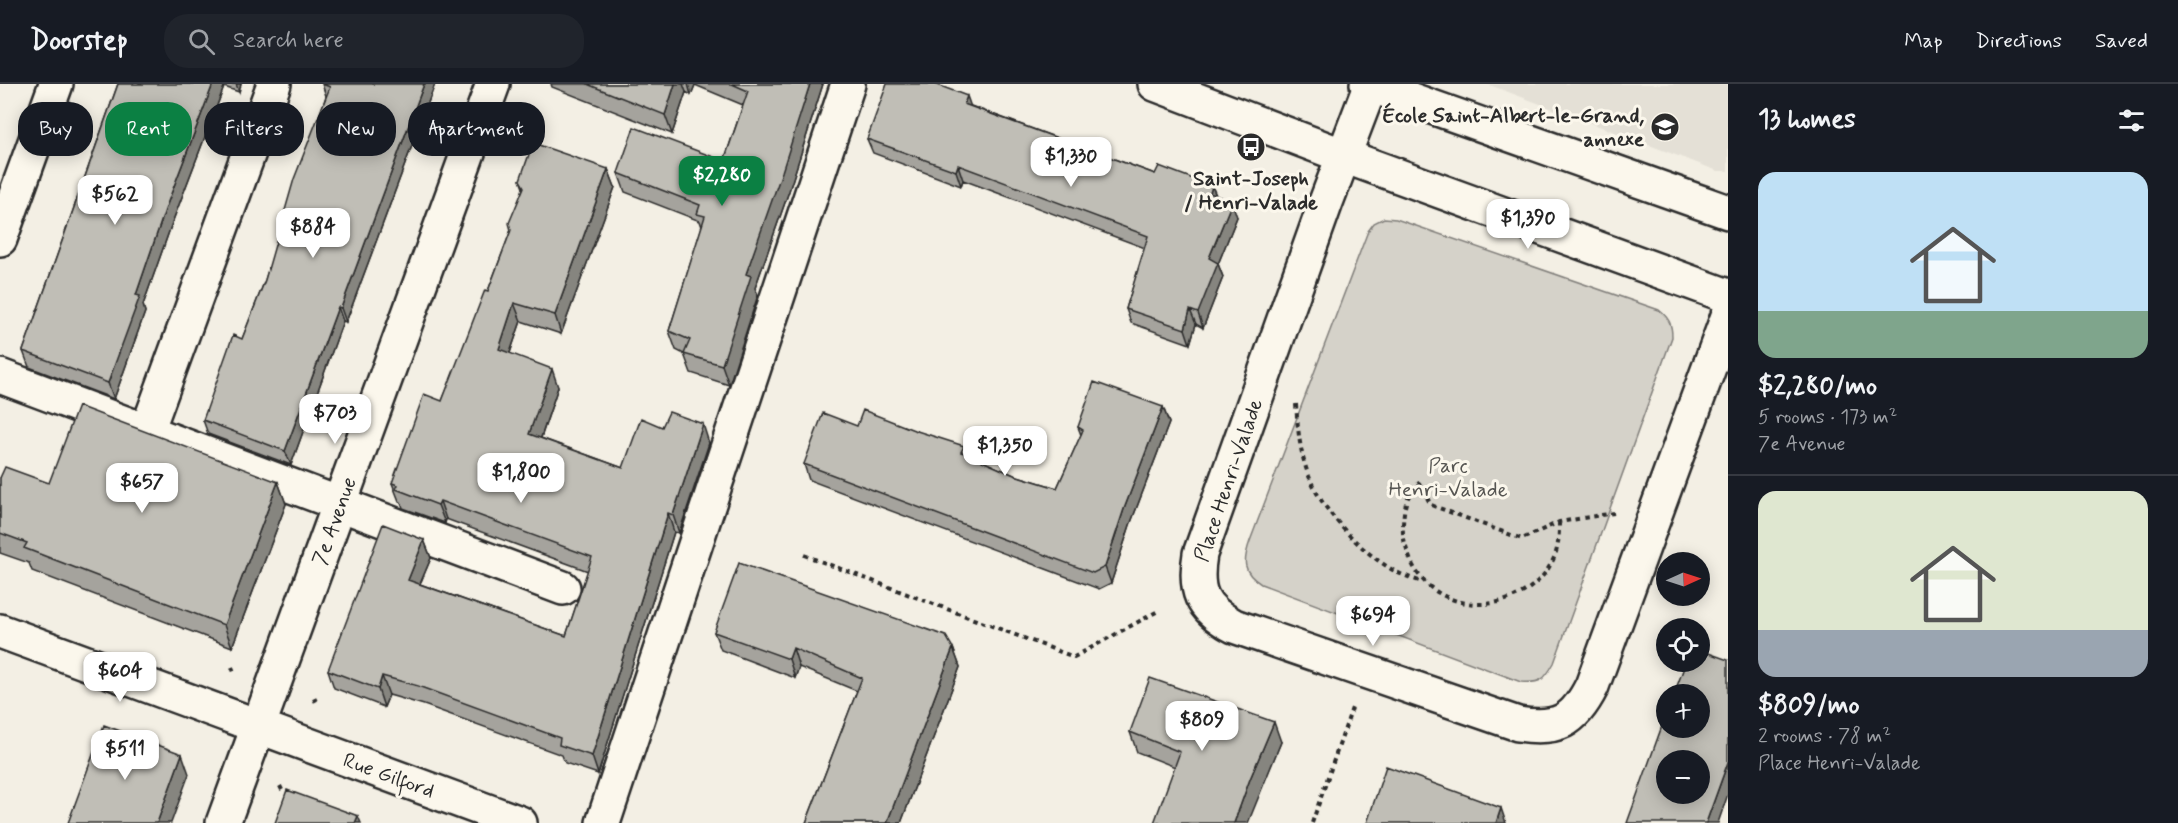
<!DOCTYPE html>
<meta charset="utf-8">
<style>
body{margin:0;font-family:Mynerve,sans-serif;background:#20242c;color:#f1f3f6;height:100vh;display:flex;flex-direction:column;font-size:22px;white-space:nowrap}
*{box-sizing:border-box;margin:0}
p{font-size:20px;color:#9ea1a6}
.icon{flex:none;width:33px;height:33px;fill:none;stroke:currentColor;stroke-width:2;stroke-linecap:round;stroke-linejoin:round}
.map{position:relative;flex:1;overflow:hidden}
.side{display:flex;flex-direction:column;background:#171b24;width:450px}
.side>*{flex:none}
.banner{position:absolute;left:18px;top:18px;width:570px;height:54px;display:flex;gap:12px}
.needle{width:39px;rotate:87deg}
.fabs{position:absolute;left:1656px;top:468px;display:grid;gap:12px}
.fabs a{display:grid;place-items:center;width:54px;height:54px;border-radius:50%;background:#171b24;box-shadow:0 3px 15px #0003;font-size:30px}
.price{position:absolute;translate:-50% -51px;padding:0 14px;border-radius:12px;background:#fff;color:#222;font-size:20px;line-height:39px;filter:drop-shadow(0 2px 3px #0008)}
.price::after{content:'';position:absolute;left:50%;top:36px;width:18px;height:14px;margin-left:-9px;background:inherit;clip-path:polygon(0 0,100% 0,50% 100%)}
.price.current{background:#0b8043;color:#fff}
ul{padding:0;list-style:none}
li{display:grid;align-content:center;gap:12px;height:318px;padding:0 30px}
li+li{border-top:2px solid #363941}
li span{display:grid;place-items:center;height:186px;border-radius:18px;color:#555}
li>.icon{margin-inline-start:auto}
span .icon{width:108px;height:108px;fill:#fffc;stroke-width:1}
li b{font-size:26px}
h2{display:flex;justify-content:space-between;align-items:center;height:72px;padding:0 30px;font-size:26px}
.chip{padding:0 21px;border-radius:24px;background:#171b24;box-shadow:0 3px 15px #0003;font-size:21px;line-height:54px}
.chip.current{background:#0b8043;color:#fff}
header{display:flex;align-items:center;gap:36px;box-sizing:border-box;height:84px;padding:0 30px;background:#171b24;border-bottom:2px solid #363941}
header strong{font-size:28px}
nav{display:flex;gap:33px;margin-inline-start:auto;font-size:21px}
.search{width:420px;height:54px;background:#20242c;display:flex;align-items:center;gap:15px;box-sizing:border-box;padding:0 21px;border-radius:24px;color:#9ea1a6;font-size:22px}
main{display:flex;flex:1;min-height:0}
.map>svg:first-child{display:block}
</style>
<header>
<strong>Doorstep</strong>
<div class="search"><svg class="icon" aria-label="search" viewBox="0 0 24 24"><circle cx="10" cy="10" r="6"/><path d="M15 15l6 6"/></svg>Search here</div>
<nav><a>Map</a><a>Directions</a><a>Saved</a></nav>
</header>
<main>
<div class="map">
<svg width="1728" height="739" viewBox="0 0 1728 739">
<rect width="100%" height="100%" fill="#f3efe4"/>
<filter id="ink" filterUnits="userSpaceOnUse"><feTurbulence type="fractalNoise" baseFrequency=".0167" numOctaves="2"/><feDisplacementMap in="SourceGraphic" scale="12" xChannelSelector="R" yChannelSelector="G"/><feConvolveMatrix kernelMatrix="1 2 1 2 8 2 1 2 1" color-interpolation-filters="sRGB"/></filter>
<g filter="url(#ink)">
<path fill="#e4e0d6" d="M1487 0H1728V87H1718Z"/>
<path fill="#d5d2c9" stroke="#807e7a" stroke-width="1.5" d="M1384 134 1396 135 1659 226C1669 234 1672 240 1672 253L1554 579C1545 595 1541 600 1521 598L1261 500C1242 488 1243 477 1250 457L1368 147 1374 139Z"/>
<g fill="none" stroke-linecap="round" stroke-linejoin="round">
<g stroke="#2b2b2b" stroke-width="38">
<path id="minor" d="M1371 0 1326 118 1200 470C1194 506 1200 524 1234 542L1518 640C1558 646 1574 638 1592 602L1728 232
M0 155 56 0
M0 292 563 504
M147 347 274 0
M0 547 520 739
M223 739 493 0
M603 739 848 0"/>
</g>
<g stroke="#2b2b2b" stroke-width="38">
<path id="major" d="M1155 0 1344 72 1728 212
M1367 0 1728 128"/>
</g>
<path stroke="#2b2b2b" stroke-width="4" stroke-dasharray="4.5 4.5" stroke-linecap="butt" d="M1296 320C1298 347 1300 372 1311 397 1324 428 1360 466 1388 483 1398 490 1411 494 1422 498
M1559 438C1559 451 1559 465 1552 478 1522 535 1431 535 1409 472 1405 461 1402 452 1403 440 1404 423 1406 411 1419 399L1431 421 1522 455 1559 438 1614 429
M804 471 1074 573 1158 527
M232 583 234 588
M313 617 319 614
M280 702 282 706
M1312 739 1352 624"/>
<use href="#minor" stroke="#fbf7ec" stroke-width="33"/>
<use href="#major" stroke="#fbf7ec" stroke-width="33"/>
</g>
<path fill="#a5a39d" stroke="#2b2b2b" stroke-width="1.5" d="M118 0H241L239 8 224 3 172 139 143 221 145 228 114 315 29 283 23 267Z
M322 0H435L346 238 343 237 291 381 208 350 203 336 242 255 265 196 326 12Z
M551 0H823L789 107 755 204 758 211 729 301 691 289 684 270 676 266 669 247 702 143 700 137 625 108 618 89 724 77 743 21 695 1 691 11 686 8 672 50 552 3Z
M971 22 1155 90 1212 102 1216 111 1237 133 1218 180 1223 193 1203 244 1196 240 1190 260 1131 239 1126 225 1145 164 963 96 961 102 873 69 867 55Z
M608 85 615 103 561 250 521 237 510 269 558 303 541 354 623 384 662 343 709 359 679 449 674 448 598 690 565 679 562 671 424 621 389 611 384 623 334 604 328 586 424 456 431 474 420 500 566 552 588 487 446 435 445 439 403 424 401 418 399 417 392 399 442 317 488 207 511 146 523 104 520 96Z
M1163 323 1169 339 1130 441 1111 499 1099 505 809 396 804 380 857 342 966 369 984 378 1014 391 1057 404 1081 351 1078 343Z
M0 394 49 399 278 398 286 420 232 563 32 487 29 479 0 469Z
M714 548 953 564 960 583 901 739H806L857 607 799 583 795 594 721 566Z
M1130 648 1281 658 1257 715 1137 668Z"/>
<path fill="#86857f" stroke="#2b2b2b" stroke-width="1.5" d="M213 0H223L224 3 172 139 143 221 145 228 114 315 108 299 136 211 166 123Z
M236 0H241L239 8Z
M424 0H435L346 238 341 224Z
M675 0H683L686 8 672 50 665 31Z
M688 0H694L695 1 691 11Z
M810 0H823L789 107 755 204 758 211 729 301 722 281 746 190Z
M967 12 972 26 964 20Z
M958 81 963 96 961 102 956 87Z
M608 85 615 103 561 250 555 231Z
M1212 102 1218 117 1210 109Z
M1232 118 1237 133 1218 180 1223 193 1203 244 1198 229 1209 174Z
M514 219 521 237 505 283 499 265Z
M338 223 343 237 291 381 285 367Z
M1190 226 1196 240 1190 260 1185 245Z
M552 285 558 303 536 368 529 350Z
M1163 323 1169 339 1130 441 1111 499 1105 483 1124 425Z
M703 340 709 359 679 449 673 431Z
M278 398 286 420 232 563 224 541Z
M440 417 446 435 445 439 438 421Z
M668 429 674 448 598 690 592 672Z
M424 456 431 474 414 514 408 496Z
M793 564 799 583 795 594 789 575Z
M953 564 960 583 901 739H887Z
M382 592 389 611 384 623 378 605Z
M1274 638 1281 658 1248 739H1234L1250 695Z
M182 670 189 690 171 739H157Z
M1728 678V710L1718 739H1706Z
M1501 724 1506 739H1496Z
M358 732 361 739H355Z"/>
<path fill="#c0beb6" stroke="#2b2b2b" stroke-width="1.5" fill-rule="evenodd" d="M118 0H213L166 123 136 211 140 212 108 299 23 267Z
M322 0H424L341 224 338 223 285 367 203 336 233 251 242 255 265 196 294 95 330 3Z
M587 0H675L665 31Z
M732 0H810L782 88 746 190 751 192 722 281 684 270 690 256 669 247 705 132 697 130 700 121 618 89 634 43 724 77 748 7Z
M887 0H935L967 12 964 20 1155 90 1159 82 1212 102 1210 109 1232 118 1209 174 1218 179 1198 229 1190 226 1185 245 1126 225 1148 152 958 81 956 87 867 55Z
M533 59 608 85 555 231 514 219 499 265 552 285 529 350 623 384 641 334 662 343 669 328 703 340 673 431 668 429 592 672 559 661 560 654 418 602 382 592 378 605 328 586 383 440 424 456 408 496 566 552 592 473 440 417 438 421 396 405 398 401 392 399 424 310 442 317 485 206 488 207 511 146 509 139 524 103 520 96Z
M1094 298 1163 323 1124 425 1105 483 1093 489 804 380 823 329 857 342 863 326 914 346 964 362 961 368 983 375 982 377 1014 391 1057 404 1083 346 1078 343Z
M78 322 278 398 224 541 24 464 27 459 0 449V394L5 383 49 399Z
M739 479 946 552 953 564 887 739H806L862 594 793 564 789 575 714 548Z
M1700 566 1728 576V678L1706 739H1627L1666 631V644H1700V610H1674L1686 578H1700ZM1666 676H1700V710H1666Z
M1150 594 1274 638 1250 695 1234 739H1154L1180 668 1130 648Z
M104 641 182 670 157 739H68Z
M1386 682 1501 724 1496 739H1367Z
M287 706 358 732 355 739H275Z"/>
</g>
<defs>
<g id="school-disc" transform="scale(1.5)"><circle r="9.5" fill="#2b2b2b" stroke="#fbf7ec"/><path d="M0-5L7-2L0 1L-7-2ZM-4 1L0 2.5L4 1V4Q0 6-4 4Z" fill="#fff"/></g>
<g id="bus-disc" transform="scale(1.5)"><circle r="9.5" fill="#2b2b2b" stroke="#fbf7ec"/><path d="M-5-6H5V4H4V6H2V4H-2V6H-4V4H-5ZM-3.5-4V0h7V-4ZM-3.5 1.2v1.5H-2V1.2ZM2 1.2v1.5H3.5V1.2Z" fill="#fff"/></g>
</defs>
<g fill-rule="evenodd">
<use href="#school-disc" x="1665" y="43"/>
<use href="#bus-disc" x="1251" y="63"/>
</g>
<g text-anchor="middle" stroke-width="6" stroke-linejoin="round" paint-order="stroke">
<g font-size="21" font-weight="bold" fill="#2b2b2b" stroke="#fbf7ec" text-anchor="end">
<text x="1644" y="38">École Saint-Albert-le-Grand,<tspan x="1644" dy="24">annexe</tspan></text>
<text x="1251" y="101" text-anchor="middle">Saint-Joseph<tspan x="1251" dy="24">/ Henri-Valade</tspan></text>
</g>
<g font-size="21" fill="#565552" stroke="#fbf7ec">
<text x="1448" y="388">Parc<tspan x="1448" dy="24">Henri-Valade</tspan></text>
</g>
<g font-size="21" fill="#2b2b2b" stroke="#fbf7ec">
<text transform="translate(1228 396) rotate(-71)" y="7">Place Henri-Valade</text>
<text transform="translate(334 437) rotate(-70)" y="7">7e Avenue</text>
<text transform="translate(389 691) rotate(20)" y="7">Rue Gilford</text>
</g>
</g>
</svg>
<div class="fabs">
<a><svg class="needle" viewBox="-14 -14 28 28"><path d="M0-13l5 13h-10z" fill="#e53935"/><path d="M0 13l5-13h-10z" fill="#9ea1a6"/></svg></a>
<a><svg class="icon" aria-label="locate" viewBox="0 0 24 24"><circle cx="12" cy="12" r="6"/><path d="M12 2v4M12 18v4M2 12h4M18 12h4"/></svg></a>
<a>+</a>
<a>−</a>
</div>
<b class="price" style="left:1071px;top:104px">$1,330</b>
<b class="price current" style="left:722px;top:123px">$2,280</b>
<b class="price" style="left:115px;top:142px">$562</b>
<b class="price" style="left:1528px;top:166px">$1,390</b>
<b class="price" style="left:313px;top:175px">$884</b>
<b class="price" style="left:335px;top:361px">$703</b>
<b class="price" style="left:1005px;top:393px">$1,350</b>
<b class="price" style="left:521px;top:420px">$1,800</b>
<b class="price" style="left:142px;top:430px">$657</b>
<b class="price" style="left:1373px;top:563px">$694</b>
<b class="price" style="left:120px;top:619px">$604</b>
<b class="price" style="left:1202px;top:668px">$809</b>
<b class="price" style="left:125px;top:697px">$511</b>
<div class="banner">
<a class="chip">Buy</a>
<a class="chip current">Rent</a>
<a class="chip">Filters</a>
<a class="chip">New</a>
<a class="chip">Apartment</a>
</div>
</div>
<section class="side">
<h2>13 homes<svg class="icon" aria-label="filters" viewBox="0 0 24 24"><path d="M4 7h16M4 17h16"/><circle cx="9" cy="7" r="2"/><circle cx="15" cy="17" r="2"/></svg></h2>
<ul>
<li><span style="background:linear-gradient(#bfe0f5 75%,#7fa58c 0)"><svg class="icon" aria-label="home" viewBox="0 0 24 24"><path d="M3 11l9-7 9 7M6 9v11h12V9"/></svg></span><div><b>$2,280/mo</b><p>5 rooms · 173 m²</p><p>7e Avenue</p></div></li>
<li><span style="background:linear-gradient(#dfe7d0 75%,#9aa5b1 0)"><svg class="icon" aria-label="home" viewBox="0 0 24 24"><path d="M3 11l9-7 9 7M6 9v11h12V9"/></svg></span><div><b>$809/mo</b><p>2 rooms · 78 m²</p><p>Place Henri-Valade</p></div></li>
</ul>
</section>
</main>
